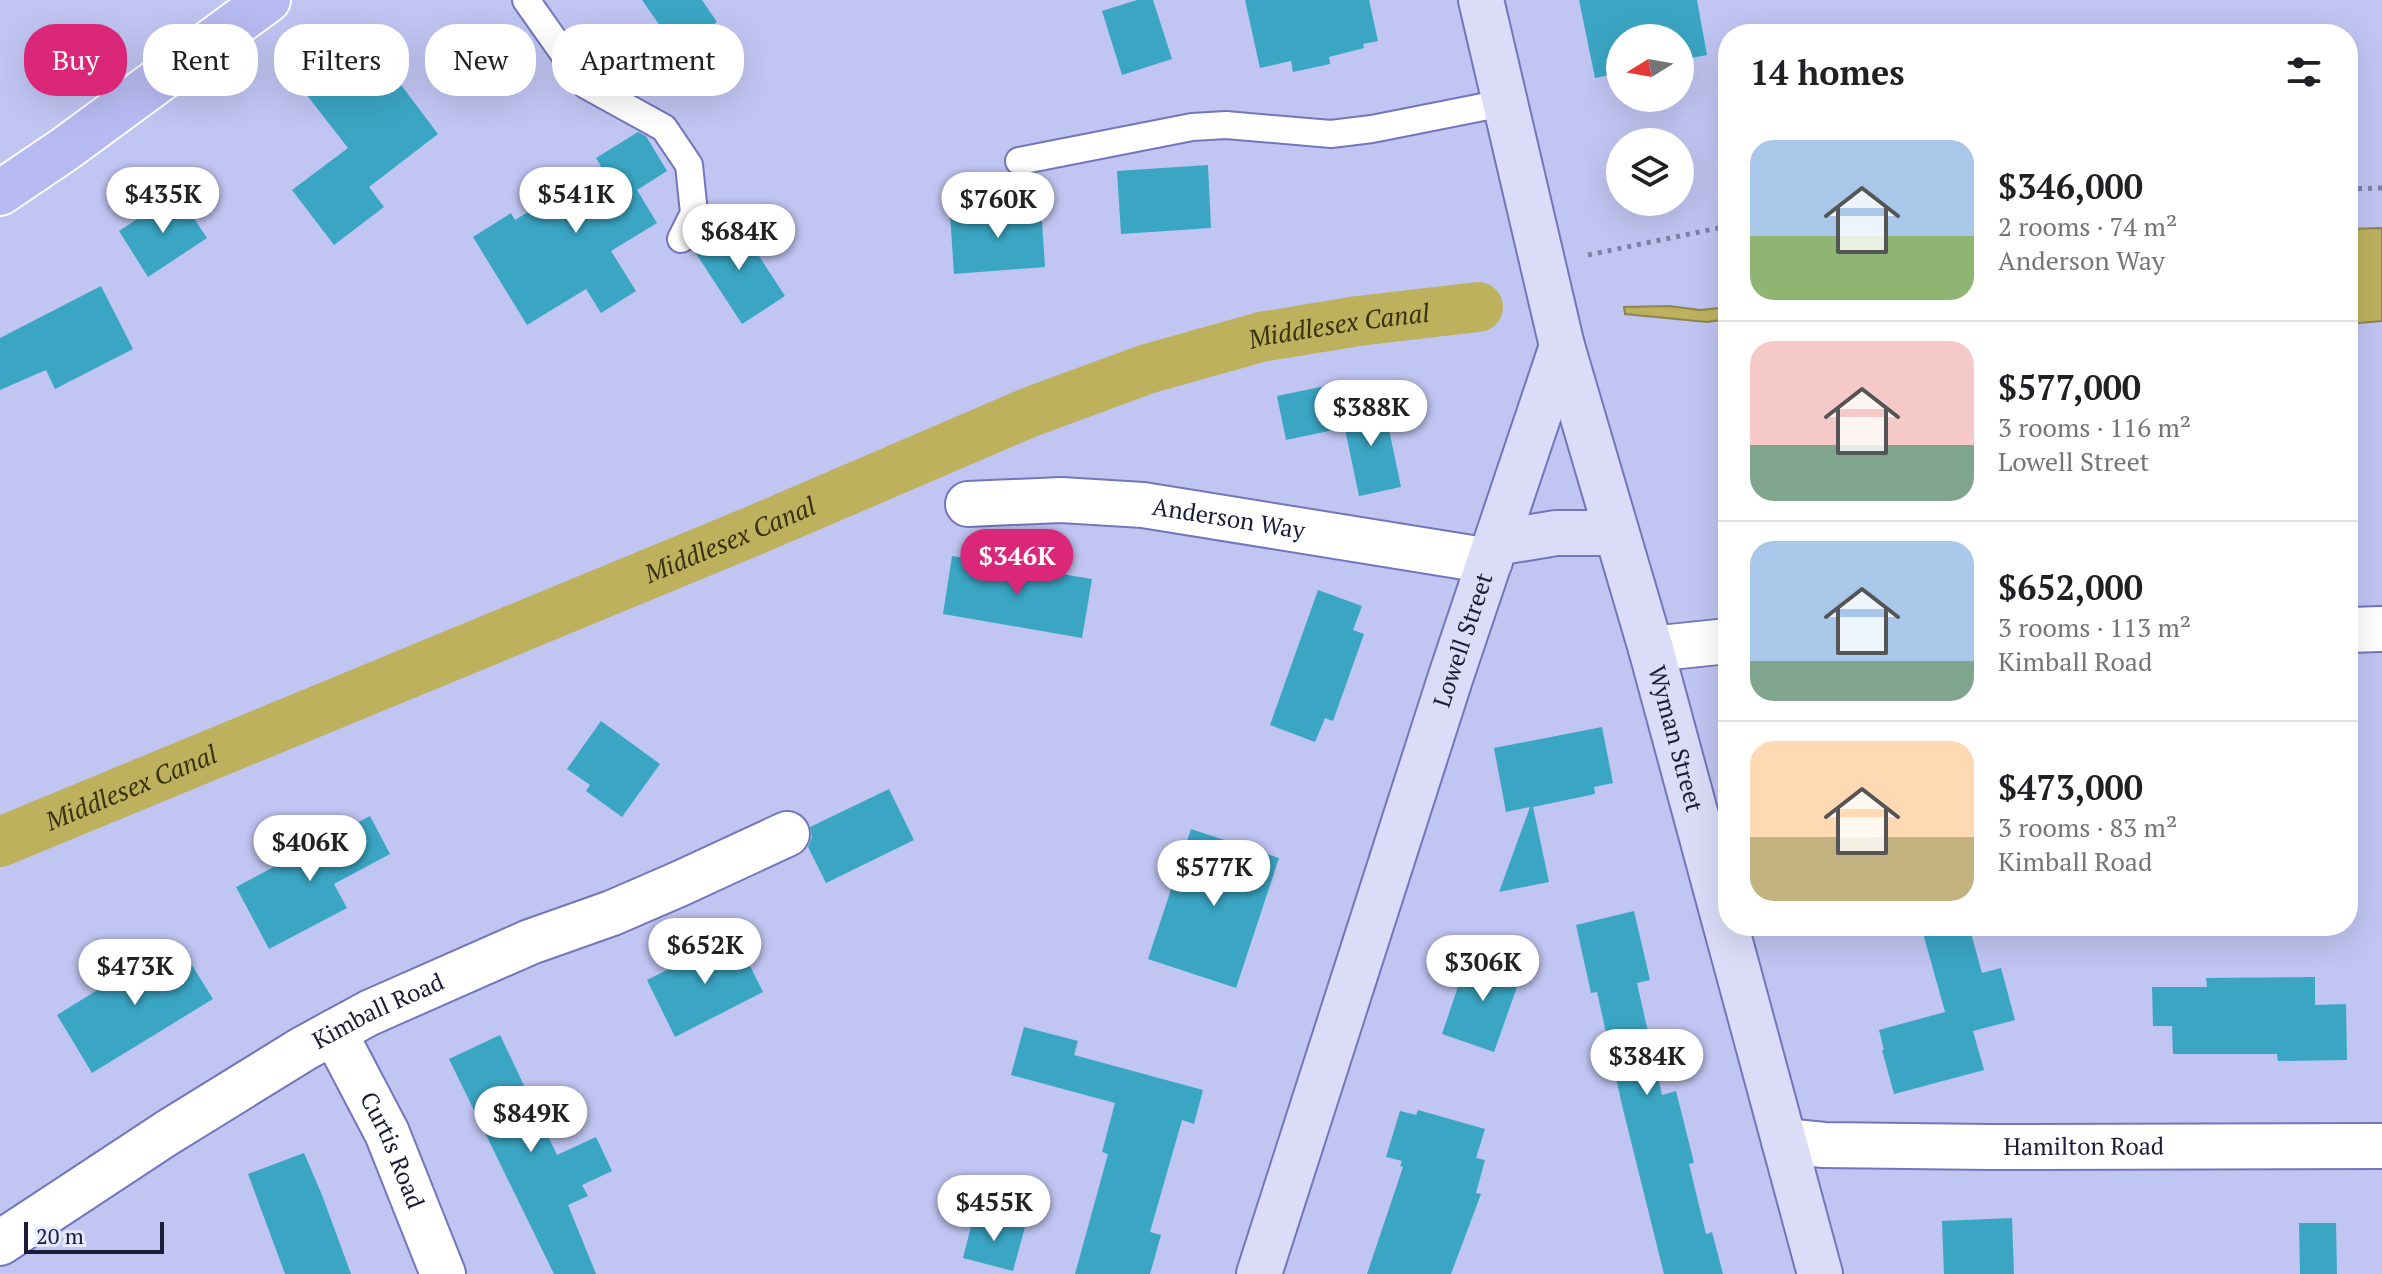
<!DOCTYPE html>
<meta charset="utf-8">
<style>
body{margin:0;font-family:"PT Serif",serif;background:#f2f2f2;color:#202124;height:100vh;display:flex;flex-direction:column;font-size:30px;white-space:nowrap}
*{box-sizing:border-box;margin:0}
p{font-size:26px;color:#757577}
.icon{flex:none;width:44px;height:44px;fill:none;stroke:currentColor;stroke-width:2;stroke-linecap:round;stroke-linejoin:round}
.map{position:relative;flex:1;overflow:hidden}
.side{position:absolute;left:1718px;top:24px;width:640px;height:912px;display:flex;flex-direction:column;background:#fff;border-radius:32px;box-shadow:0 8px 32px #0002}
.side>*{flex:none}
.hud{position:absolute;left:24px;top:24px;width:760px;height:72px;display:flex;gap:16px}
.needle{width:52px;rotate:259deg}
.fabs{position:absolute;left:1606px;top:24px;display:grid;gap:16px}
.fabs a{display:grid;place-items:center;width:88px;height:88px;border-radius:50%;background:#fff;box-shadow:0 8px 32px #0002;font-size:40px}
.scale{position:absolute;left:24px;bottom:20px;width:140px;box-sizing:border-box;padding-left:8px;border:4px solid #1b1c38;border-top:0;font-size:22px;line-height:28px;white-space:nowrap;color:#1b1c38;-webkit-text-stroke:6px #e5e8ff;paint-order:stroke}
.price{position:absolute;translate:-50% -68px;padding:0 18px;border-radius:28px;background:#fff;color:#222;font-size:26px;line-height:52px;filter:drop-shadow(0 2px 4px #0008)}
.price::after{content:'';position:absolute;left:50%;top:48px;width:24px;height:18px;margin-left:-12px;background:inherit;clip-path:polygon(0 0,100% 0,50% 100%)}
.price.selected{background:#db2777;color:#fff}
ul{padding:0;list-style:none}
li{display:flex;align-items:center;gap:24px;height:200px;padding:0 32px}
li+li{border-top:2px solid #e0e0e0}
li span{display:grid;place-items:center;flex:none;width:224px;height:160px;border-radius:24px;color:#555}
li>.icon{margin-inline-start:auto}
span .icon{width:96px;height:96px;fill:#fffc;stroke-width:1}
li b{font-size:34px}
h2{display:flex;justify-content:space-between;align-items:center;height:96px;padding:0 32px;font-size:34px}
.tag{padding:0 28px;border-radius:32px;background:#fff;box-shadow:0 8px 32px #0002;font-size:28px;line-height:72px}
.tag.selected{background:#db2777;color:#fff}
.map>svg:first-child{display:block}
</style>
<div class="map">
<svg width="2382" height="1274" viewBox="0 0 2382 1274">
<rect width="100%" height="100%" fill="#c0c5f2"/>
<path fill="#beb15e" stroke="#8d8453" stroke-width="2" d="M2382 228V321L2348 324V229Z
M1669 306 1700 310 1728 307V319L1707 322 1625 314 1624 307Z"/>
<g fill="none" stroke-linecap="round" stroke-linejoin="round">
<path stroke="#beb15e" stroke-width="50" id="s1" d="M0 842 753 531 1030 412 1147 369 1261 337 1358 321 1478 307"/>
</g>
<path fill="#3aa6c4" d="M642 0H702L717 22 677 50Z
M1137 0H1153L1172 59 1122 75 1102 11Z
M1245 0H1369L1378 41 1363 44 1364 48 1329 57 1330 64 1293 72 1291 61 1260 68Z
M1579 0H1697L1707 55 1680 60V38H1620V73L1595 78Z
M371 45 438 134 369 187 384 207 334 245 292 190 348 148 306 94Z
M638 132 646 136 667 171 637 190 657 223 611 251 636 291 601 313 586 289 527 325 473 237 511 213 515 220 601 166 596 158Z
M1208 165 1211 228 1121 234 1117 171Z
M177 193 207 238 148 277 119 231Z
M1041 207 1045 267 954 274 950 214Z
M736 221 785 296 742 324 693 249Z
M101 286 133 349 55 389 46 370 0 390V338Z
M1335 384 1343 428 1286 440 1277 396Z
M1383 401 1401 487 1359 496 1341 410Z
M952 556 1092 579 1082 638 943 614Z
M1318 590 1362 606 1353 630 1364 634 1333 721 1325 718 1315 742 1270 725Z
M601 721 660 764 622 817 586 791 590 785 567 769Z
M1602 727 1613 783 1594 787 1595 794 1533 807 1549 882 1499 892 1530 807 1506 812 1494 748Z
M889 789 914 840 826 883 808 847 812 837 810 827Z
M370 816 390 854 334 884 347 908 269 949 236 887Z
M1191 829 1279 858 1236 988 1148 959Z
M1634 911 1650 980 1637 983 1662 1095 1676 1091 1694 1163 1689 1164 1706 1234 1712 1232 1723 1274H1664L1622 1105 1597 992 1591 993 1576 925Z
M1921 926H1969L1982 973 2001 968 2015 1020 1973 1031 1984 1070 1894 1094 1882 1050H1884L1879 1030 1945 1012Z
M735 936 763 992 675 1037 647 980Z
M177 941 213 999 92 1073 57 1015Z
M1478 954 1523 970 1494 1052 1442 1034 1463 972 1470 974Z
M2315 977V1005L2346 1004 2347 1060 2278 1061 2277 1054H2173L2172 1026H2153L2152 987H2207L2206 978Z
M1024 1027 1078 1041 1074 1055 1203 1090 1194 1124 1182 1120 1150 1232 1161 1235 1150 1274H1075L1108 1154 1102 1152 1115 1103 1011 1075Z
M500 1035 557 1155 596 1137 612 1171 582 1185 588 1196 568 1205 596 1274H554L449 1059Z
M1418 1110 1485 1129 1476 1158 1485 1160 1476 1193 1481 1194 1451 1274H1367L1403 1167 1400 1166 1402 1161 1386 1157 1400 1111 1416 1115Z
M304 1153 322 1195 351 1274H285L248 1174Z
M978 1215 1025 1227 1013 1271 963 1258 972 1223 976 1224Z
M2012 1218 2014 1274H1944L1942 1221Z
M2299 1223H2336L2337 1274H2300Z"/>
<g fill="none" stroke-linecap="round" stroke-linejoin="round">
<g stroke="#7276bb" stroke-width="30">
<path id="lane" d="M526 0 586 85 664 128 689 165 694 213 681 239
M1019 161 1192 127 1226 125 1331 134 1372 129 1503 103"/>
</g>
<g stroke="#7276bb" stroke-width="48">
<g id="street">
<path id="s2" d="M968 504 1061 500 1143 505 1490 561"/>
<path d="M2348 630 2382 629"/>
<path d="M1651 649 1728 641"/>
<path id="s3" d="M334 1032 387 1133 443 1274"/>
<path id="s4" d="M1784 1141 1824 1145 1990 1147 2382 1146"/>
<path id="s5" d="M0 1243 167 1133 303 1049 369 1013 530 942 612 913 679 884 787 834"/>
</g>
</g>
<g stroke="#7276bb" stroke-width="48">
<g id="secondary">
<path id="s6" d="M1481 0 1562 346 1651 649 1820 1274"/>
<path d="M1496 543 1556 533H1616"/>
<path id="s7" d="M1259 1274 1451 676 1562 346"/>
</g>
</g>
<g stroke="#fff" stroke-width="48">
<path id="primary" d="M0 193 65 149 268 0"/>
</g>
<path stroke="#7e81a7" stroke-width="5" stroke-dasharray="4 6" stroke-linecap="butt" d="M2348 189 2382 188
M1588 255 1728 226"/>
<use href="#lane" stroke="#fff" stroke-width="26"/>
<use href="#street" stroke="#fff" stroke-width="44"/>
<use href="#secondary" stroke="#dbdcf8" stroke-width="44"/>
<use href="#primary" stroke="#b7baf1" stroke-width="44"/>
</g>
<g text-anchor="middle" stroke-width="8" stroke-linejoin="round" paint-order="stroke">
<g font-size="24" fill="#1b1c38" stroke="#e5e8ff">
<text dy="8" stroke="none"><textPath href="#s2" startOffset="262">Anderson Way</textPath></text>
<text dy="8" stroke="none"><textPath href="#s7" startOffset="666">Lowell Street</textPath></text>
<text dy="8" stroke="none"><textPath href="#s6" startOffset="764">Wyman Street</textPath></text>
<text dy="8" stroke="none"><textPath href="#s5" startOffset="444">Kimball Road</textPath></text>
<text dy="8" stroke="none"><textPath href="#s4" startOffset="300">Hamilton Road</textPath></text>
<text dy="8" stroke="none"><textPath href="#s3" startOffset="132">Curtis Road</textPath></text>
</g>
<g font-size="26" font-style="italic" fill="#38320d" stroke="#e5e8ff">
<text dy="9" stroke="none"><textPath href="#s1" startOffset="1438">Middlesex Canal</textPath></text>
<text dy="9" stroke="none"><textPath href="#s1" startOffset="790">Middlesex Canal</textPath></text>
<text dy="9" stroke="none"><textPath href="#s1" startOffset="142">Middlesex Canal</textPath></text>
</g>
</g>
</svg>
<div class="fabs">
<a><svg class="needle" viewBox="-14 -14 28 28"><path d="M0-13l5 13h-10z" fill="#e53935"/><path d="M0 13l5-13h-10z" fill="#757577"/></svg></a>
<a><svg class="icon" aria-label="layers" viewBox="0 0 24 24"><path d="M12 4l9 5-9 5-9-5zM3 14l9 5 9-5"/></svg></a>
</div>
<div class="scale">20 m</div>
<b class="price" style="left:163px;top:235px">$435K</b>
<b class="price" style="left:576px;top:235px">$541K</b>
<b class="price" style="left:998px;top:240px">$760K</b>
<b class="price" style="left:739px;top:272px">$684K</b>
<b class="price" style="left:1371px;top:448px">$388K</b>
<b class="price selected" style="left:1017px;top:597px">$346K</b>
<b class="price" style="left:310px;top:883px">$406K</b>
<b class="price" style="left:1214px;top:908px">$577K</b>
<b class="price" style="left:705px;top:986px">$652K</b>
<b class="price" style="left:1483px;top:1003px">$306K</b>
<b class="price" style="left:135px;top:1007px">$473K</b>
<b class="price" style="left:1647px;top:1097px">$384K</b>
<b class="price" style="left:531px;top:1154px">$849K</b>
<b class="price" style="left:994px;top:1243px">$455K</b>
<div class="hud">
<a class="tag selected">Buy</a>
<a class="tag">Rent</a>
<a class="tag">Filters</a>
<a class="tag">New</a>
<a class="tag">Apartment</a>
</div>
<section class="side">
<h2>14 homes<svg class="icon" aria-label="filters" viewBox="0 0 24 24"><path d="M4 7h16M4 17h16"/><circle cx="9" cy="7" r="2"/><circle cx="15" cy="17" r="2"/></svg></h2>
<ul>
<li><span style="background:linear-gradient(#a9c7e8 60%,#8fb573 0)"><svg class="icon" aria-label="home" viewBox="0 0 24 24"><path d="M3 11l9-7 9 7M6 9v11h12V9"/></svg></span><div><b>$346,000</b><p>2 rooms · 74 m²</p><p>Anderson Way</p></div></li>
<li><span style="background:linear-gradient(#f6c9c9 65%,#7fa58c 0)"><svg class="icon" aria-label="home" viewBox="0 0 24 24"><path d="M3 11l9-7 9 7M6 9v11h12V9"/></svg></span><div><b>$577,000</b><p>3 rooms · 116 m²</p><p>Lowell Street</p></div></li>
<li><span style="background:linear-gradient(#a9c7e8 75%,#7fa58c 0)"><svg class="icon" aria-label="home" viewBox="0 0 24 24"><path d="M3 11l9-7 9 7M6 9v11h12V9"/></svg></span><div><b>$652,000</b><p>3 rooms · 113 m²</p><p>Kimball Road</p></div></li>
<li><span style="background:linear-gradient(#ffd9b3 60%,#c2b280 0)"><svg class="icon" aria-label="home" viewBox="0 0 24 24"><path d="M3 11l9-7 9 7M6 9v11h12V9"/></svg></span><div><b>$473,000</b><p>3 rooms · 83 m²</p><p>Kimball Road</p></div></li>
</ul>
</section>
</div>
